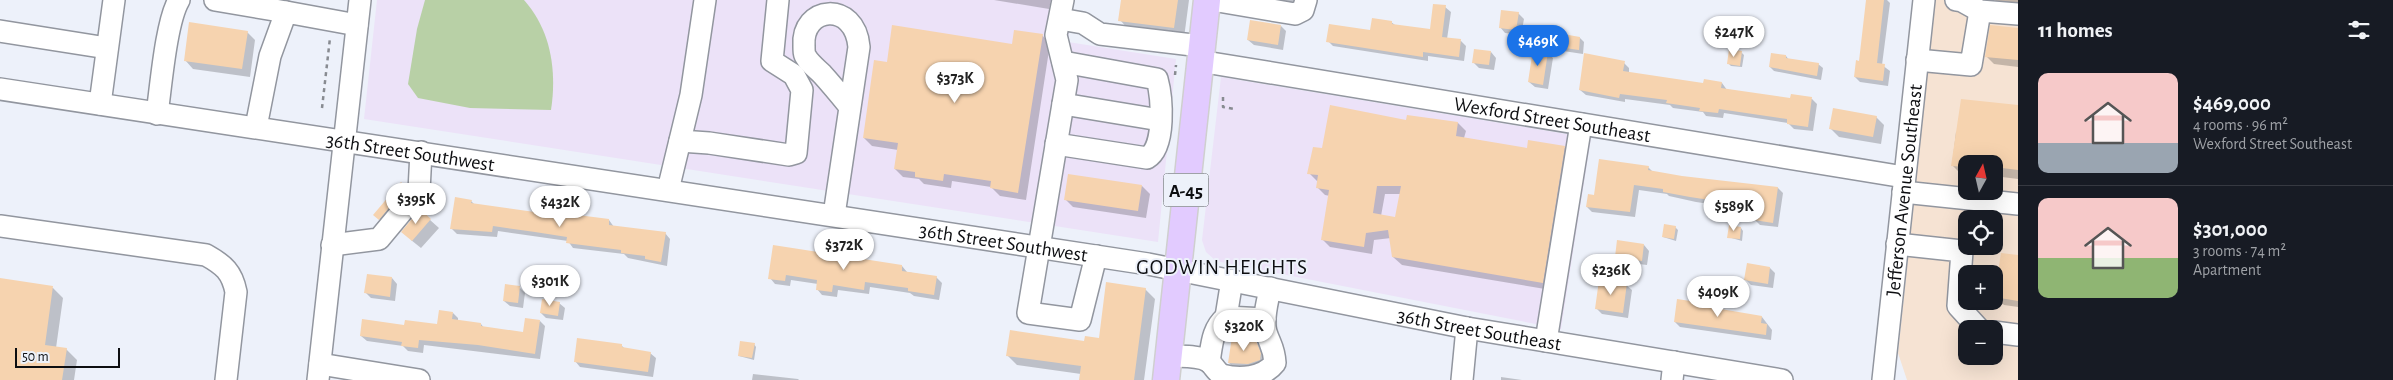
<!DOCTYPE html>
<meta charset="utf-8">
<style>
body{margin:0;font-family:"Alegreya Sans",sans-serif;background:#242831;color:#f1f3f6;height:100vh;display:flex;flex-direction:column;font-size:19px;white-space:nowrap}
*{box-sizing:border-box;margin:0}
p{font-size:16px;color:#9ea1a6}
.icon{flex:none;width:28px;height:28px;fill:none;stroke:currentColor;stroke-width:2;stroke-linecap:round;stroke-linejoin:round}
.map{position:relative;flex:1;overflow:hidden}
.drawer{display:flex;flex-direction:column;background:#171b24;width:375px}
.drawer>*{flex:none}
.needle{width:32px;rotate:8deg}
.buttons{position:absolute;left:1958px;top:155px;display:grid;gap:10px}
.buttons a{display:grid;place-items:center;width:45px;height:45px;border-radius:10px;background:#171b24;box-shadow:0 5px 20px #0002;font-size:25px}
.scale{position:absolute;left:15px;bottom:12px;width:105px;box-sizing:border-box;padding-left:5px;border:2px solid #0d0e11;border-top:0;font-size:14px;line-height:18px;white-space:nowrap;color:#0d0e11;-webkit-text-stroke:4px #edf1fa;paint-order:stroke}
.price{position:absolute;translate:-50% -42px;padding:0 11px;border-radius:18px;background:#fff;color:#222;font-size:16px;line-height:32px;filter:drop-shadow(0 1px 2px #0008)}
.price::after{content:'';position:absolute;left:50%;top:30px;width:15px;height:11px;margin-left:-8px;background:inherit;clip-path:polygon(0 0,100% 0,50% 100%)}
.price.selected{background:#1a73e8;color:#fff}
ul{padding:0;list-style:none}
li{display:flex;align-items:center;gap:15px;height:125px;padding:0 20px}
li+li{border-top:1px solid #363941}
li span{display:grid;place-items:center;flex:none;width:140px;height:100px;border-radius:10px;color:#555}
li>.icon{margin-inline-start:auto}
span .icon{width:60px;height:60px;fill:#fffc;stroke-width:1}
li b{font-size:21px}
h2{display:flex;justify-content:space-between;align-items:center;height:60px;padding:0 20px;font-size:21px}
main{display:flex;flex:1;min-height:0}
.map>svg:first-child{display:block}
</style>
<main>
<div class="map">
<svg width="2018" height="380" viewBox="0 0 2018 380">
<rect width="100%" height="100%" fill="#edf1fa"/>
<path fill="#f6e3d3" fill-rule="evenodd" d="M1935 0H2018V380H1907L1898 353ZM1966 164H1994V191H1966ZM1966 219H1994V246H1966ZM1966 274H1994V301H1966ZM1966 329H1994V356H1966Z"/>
<path fill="#ece2f8" d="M377 0H1072L1068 42 1176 59 1158 242 364 119Z
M1221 77 1591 138 1561 329 1216 261 1206 252 1202 240Z"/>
<path fill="#b8d0a6" d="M425 0H524C551 30 557 71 551 110L470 108 418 98 408 84 417 29Z"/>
<path fill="#0003" fill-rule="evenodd" d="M994 0H1051L1049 9Z
M1123 0H1189L1184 38 1130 31 1120 20Z
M1257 0H1306L1301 7Z
M1868 0H1887L1890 3 1882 65 1890 71 1888 86 1860 82 1855 77 1860 62Z
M1995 0H2018V8L2000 6Z
M1445 7 1451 12 1447 39 1461 41 1466 46 1464 61 1428 56V61L1333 46 1328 41 1371 31 1391 22 1395 25 1431 31Z
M1518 13 1524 19 1521 35 1505 33 1500 27Z
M1281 26 1286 31 1283 50 1254 45 1248 40Z
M2018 29V67L1994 64 1986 56Z
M1563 30 1567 36 1580 38 1584 42 1583 54 1550 49 1546 44Z
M247 32 255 40 250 77 193 69 185 60Z
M1042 35 1050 44 1026 200 1000 196 991 187 952 181 951 188 924 184 919 179 903 177 895 169 898 150 872 146 864 138 888 63 1013 45Z
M1491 52 1496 58 1494 70 1479 68 1473 62Z
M1741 52 1744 55 1742 67 1731 66 1728 63Z
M1547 53 1553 58 1548 89 1535 87 1529 82Z
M1786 56 1789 60 1818 64 1823 68 1821 80 1774 71 1770 67Z
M1624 63 1629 68V73L1704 84 1722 83 1727 90 1791 100 1812 99 1817 104 1813 131 1794 129 1788 123 1724 113 1723 118 1706 116 1703 112 1673 108 1670 105 1625 99V102L1586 95 1580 90Z
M2018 106V179L1994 176V164H1966V176H1963L1952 165 1956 132Z
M1876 117 1884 125 1881 144 1839 137 1831 129Z
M1407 121 1458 123 1466 131 1464 138 1528 149 1564 147 1572 155 1551 290 1402 265 1393 257 1391 238 1374 240 1372 254 1330 247 1322 239 1330 196 1325 195 1317 187 1318 182 1309 173 1323 149ZM1385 194H1401L1396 218 1381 216Z
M1648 167 1653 172 1681 177 1778 188 1783 193 1778 227 1760 225 1755 220 1756 211 1696 202 1669 196 1667 194 1639 190 1635 217 1592 212 1587 207 1595 197Z
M401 184 408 190 382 221 374 215Z
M1142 186 1150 194 1146 218 1073 207 1065 199Z
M471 201 475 205 571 218 609 220 614 227 665 233 670 239 667 266 628 258 624 254 573 248 568 241 498 231 497 237 457 234 452 229Z
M420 211 439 228 421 248 411 240Z
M1675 227 1678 230 1676 241 1663 237Z
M1741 228 1743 231 1742 241 1728 237Z
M1644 245 1649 251 1647 265 1622 262 1616 256Z
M774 246 902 266 907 272 936 277 942 283 939 300 914 296 910 293 870 287 869 294 838 290 837 297 822 295 817 289 818 284 791 280 790 286 775 284 770 278Z
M2018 257V307L2004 305 1995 297Z
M1770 268 1775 273 1773 288 1751 285 1746 280Z
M392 278 397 284 395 301 371 298 366 293Z
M0 279 53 288 63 298 56 348 66 349 77 360 74 380H0Z
M1626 285 1632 290 1628 318 1602 314 1597 309Z
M520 288 525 293 523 308 510 306 504 301Z
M1145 289 1155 299 1144 380H1080L1081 374 1017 365 1007 355 1100 339Z
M559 303 565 308 563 320 546 318 541 313Z
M1703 304 1707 308 1762 317 1772 330 1771 340 1680 327 1675 322Z
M453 313 458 318V321L481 324 484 328 524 334 540 321 545 326 540 359 424 345 423 353 408 351 403 346 367 341 361 336 405 326 438 325Z
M1255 342 1264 350 1268 362 1237 371 1229 363Z
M754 344 756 347 754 360 739 356Z
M621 345 625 349 650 353 656 358 653 377 580 367 575 361Z
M753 374 798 379 799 380H752Z
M1501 377 1522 380H1501Z"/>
<path fill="#f6d3af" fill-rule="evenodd" d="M1121 0H1178L1174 28 1118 21Z
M1866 0H1884L1877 63 1885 64 1883 81 1854 77 1856 60 1859 61Z
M1433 4 1446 5 1442 37 1461 39 1459 57 1423 52V57L1326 42 1329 24 1370 30 1372 18 1392 21V24L1430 29Z
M1501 10 1519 12 1516 30 1499 28Z
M1250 20 1281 25 1278 45 1247 40Z
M189 22 248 31 242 69 184 61Z
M892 25 1012 44 1014 30 1043 34 1018 193 990 188 991 181 944 174 943 181 915 177V172L894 169 898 143 863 138 874 60 887 62Z
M1990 25 2018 28V60L1985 57Z
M1547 27 1564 29 1563 34 1580 37 1579 50 1545 45Z
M1474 49 1491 51 1489 65 1472 63Z
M1533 49 1548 52 1543 85 1528 82Z
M1729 49 1742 51 1740 66 1727 64Z
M1584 53 1625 61 1623 71 1703 83 1704 79 1722 82 1721 88 1790 98 1791 94 1812 97 1808 127 1787 124V119L1719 109 1718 113 1699 111 1700 108 1666 103 1667 100 1620 94 1619 98 1579 90Z
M1771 53 1786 55V58L1819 63 1817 76 1769 67Z
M1961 99 2018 105V170L1994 167V164H1966V167L1951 166Z
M1330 105 1406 120 1407 115 1458 122 1456 136 1527 148 1528 140 1565 146 1543 283 1392 257 1388 230 1366 233 1364 247 1321 240 1329 190 1316 188 1318 175 1307 174 1313 147 1322 148ZM1377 186H1401L1395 217 1373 213Z
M1833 108 1877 116 1873 137 1829 129Z
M1599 159 1649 166 1648 170 1682 176 1778 187 1773 223 1754 220 1756 207 1690 197 1663 192V189L1634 185 1630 212 1586 207 1588 194 1594 195Z
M1068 174 1142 185 1138 211 1064 200Z
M401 182 406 187 379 220 373 215Z
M455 197 472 200 471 203 570 217V214L609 219V225L666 232 661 262 645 259V256L621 253V250L566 243 567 237 535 232 493 226 492 232 450 229Z
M420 209 431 219 412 241 401 232Z
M1664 224 1676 226 1674 239 1662 237Z
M1729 225 1741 227 1740 239 1727 238Z
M1617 240 1644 244 1642 261 1615 257Z
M773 245 902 265V271L937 276 934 295 908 291V288L865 282 864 290 833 285 832 292 816 290 817 280 786 275 785 281 768 279Z
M2001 253 2018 255V301L1994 297Z
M1747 263 1770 267 1768 284 1744 280Z
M367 274 392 277 390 297 364 293Z
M0 278 53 286 45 345 67 348 62 380H0Z
M1599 280 1627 283 1623 313 1595 309Z
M1106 282 1146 288 1134 380H1079L1081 366 1006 356 1010 330 1084 341 1085 336 1099 338Z
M505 284 520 286 518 303 503 301Z
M542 299 560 302 558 316 540 313Z
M1677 299 1704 303 1703 306 1762 316 1761 323 1767 324 1766 335 1674 322Z
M439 310 453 312 452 319 481 323V326L523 332 525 318 540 320 535 354 478 345 419 340 418 348 401 346 402 342 360 336 362 319 404 325 405 320 437 324Z
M1232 337 1256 341 1261 353 1260 360 1248 364 1228 363Z
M577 338 622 344V347L651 352 648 372 574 362Z
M740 341 755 343 752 358 738 356Z"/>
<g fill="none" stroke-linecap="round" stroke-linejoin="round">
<g stroke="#92969f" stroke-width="24">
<g id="minor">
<path d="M215 0 286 12"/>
<path d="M1063 0 1056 35 1067 80 1028 313 1080 320 1096 256"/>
<path d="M1212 0 1295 14 1303 10 1306 0"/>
<path d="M1956 0 1962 1 1980 11 2018 14"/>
<path d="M1060 19 1083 23 1100 34 1201 46"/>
<path d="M0 31 107 48"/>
<path d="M1917 60 1971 65 1980 11"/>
<path id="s1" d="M1199 61 1904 177"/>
<path id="s2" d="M0 89 1148 264 1467 328 1782 380"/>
<path d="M100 104 114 0"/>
<path d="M1063 104 1160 120"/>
<path d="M157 114C161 86 166 22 179 0"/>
<path d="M256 127 270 56 286 12 357 25"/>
<path d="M680 141 709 143 789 155 796 153 802 90 794 75 772 61 778 0"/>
<path d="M1056 144 1147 158C1166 147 1162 97 1157 79L1063 62"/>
<path d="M668 190 691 95 705 0"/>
<path d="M1903 192 2018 204"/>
<path d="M834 215 859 47C855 0 801 6 804 46 804 50 804 55 806 57 810 64 817 69 822 74 832 85 841 96 850 107"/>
<path d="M0 226 206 255C224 265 232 272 236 292L226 380"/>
<path d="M1897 244 1962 251 1958 306 1979 329"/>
<path d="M332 245 379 239 419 191 421 152"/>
<path d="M1226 317 1232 280"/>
<path d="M1994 332 2018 335"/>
<path d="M1546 341 1581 124"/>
<path d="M1169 356C1181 357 1197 355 1208 361 1213 364 1216 372 1222 375 1240 380 1263 378 1275 363 1274 347 1270 345 1266 332 1262 319 1268 301 1270 288"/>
<path d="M1209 362C1212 344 1212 329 1226 317L1265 319"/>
<path d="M320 364 419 380"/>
<path d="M318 380 360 0"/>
<path d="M1462 380 1467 328"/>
<path d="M1672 380 1674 362"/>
<path id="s3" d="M1883 380 1924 0"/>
</g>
</g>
<g stroke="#cfcfcf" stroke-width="29">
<path id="major" d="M1166 380 1207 0"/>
</g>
<path stroke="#888b91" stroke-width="2.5" stroke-dasharray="4 4" stroke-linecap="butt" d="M1175 75 1176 65
M1223 97V107L1234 109
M322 108 330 38"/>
<use href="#minor" stroke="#fff" stroke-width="21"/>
<use href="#major" stroke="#e2cbff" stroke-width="26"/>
</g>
<g text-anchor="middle" stroke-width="4" stroke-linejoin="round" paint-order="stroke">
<rect fill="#edf1fa" stroke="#505257" stroke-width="1" x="1163.5" y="173.5" width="45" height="33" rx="4"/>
<g font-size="19" font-weight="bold" fill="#0d0e11">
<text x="1186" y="197">A-45</text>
</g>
<g font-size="20" fill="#0d0e11" stroke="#edf1fa">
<text dy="7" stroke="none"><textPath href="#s1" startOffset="358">Wexford Street Southeast</textPath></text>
<text dy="7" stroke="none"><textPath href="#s2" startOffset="415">36th Street Southwest</textPath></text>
<text dy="7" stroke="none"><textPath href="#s3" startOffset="191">Jefferson Avenue Southeast</textPath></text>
<text dy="7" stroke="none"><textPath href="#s2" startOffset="1015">36th Street Southwest</textPath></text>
<text dy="7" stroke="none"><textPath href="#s2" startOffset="1499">36th Street Southeast</textPath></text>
</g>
<g font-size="21" letter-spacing="1" fill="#0d0e11" stroke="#edf1fa">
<text x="1222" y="274">GODWIN HEIGHTS</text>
</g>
</g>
</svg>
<div class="buttons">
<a><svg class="needle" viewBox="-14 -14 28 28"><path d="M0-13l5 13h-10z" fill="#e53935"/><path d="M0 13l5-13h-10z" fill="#9ea1a6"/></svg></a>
<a><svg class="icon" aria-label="locate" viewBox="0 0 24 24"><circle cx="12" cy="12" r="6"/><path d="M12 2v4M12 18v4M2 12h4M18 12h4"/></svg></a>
<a>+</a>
<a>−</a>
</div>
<div class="scale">50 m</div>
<b class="price" style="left:1734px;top:58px">$247K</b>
<b class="price selected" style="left:1538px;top:67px">$469K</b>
<b class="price" style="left:955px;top:104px">$373K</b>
<b class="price" style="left:416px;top:225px">$395K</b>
<b class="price" style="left:560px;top:228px">$432K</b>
<b class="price" style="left:1734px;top:232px">$589K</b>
<b class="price" style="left:844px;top:271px">$372K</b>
<b class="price" style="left:1611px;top:296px">$236K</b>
<b class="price" style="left:550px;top:307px">$301K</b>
<b class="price" style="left:1718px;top:318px">$409K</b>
<b class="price" style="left:1244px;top:352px">$320K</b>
</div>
<section class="drawer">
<h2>11 homes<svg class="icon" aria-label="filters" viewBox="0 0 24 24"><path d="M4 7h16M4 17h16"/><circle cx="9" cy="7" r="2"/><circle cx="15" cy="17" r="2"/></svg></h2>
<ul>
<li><span style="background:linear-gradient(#f6c9c9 70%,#9aa5b1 0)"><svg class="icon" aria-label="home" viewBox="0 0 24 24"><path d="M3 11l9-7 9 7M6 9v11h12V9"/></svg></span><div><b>$469,000</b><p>4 rooms · 96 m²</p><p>Wexford Street Southeast</p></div></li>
<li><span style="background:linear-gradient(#f6c9c9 60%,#8fb573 0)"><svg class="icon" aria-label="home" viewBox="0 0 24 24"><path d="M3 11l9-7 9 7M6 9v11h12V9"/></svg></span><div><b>$301,000</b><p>3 rooms · 74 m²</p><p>Apartment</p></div></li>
</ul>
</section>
</main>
